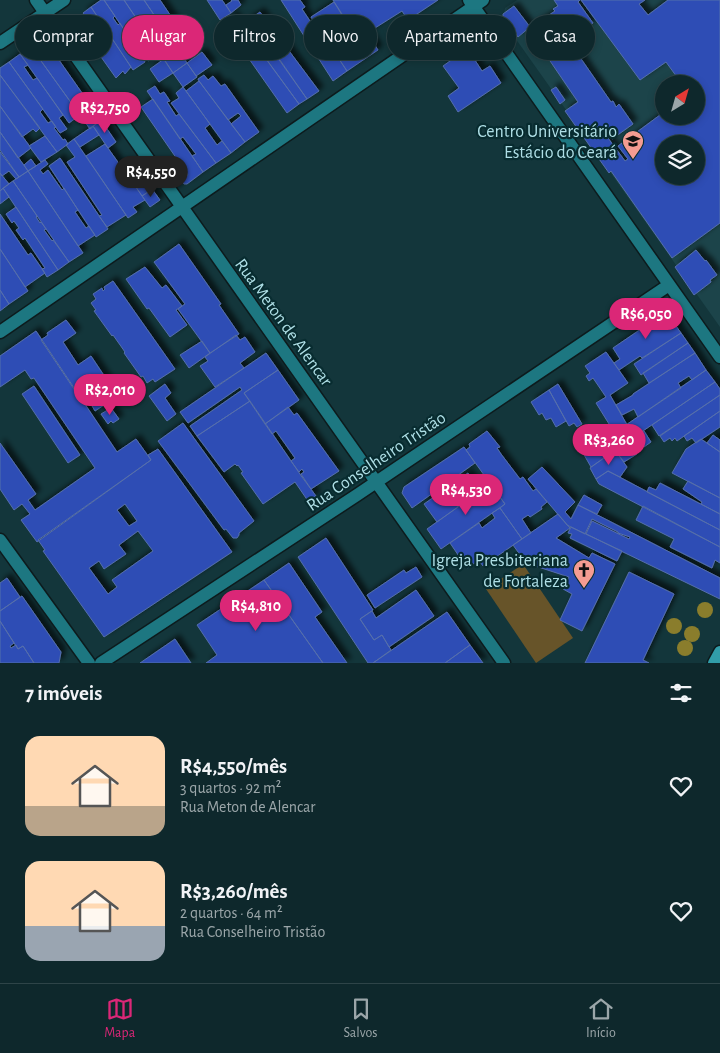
<!DOCTYPE html>
<html lang="pt">
<meta charset="utf-8">
<style>
body{margin:0;font-family:"Alegreya Sans",sans-serif;background:#1c3438;color:#f1f3f6;height:100vh;display:flex;flex-direction:column;font-size:19px;white-space:nowrap}
*{box-sizing:border-box;margin:0}
p{font-size:16px;color:#9ba6a9}
.icon{flex:none;width:28px;height:28px;fill:none;stroke:currentColor;stroke-width:2;stroke-linecap:round;stroke-linejoin:round}
.map{position:relative;height:663px;overflow:hidden}
.side{display:flex;flex-direction:column;background:#0e282c;flex:1}
.side>*{flex:none}
.banner{position:absolute;left:15px;top:15px;width:690px;height:45px;display:flex;gap:10px}
.needle{width:32px;rotate:37deg}
.tools{position:absolute;left:655px;top:75px;display:grid;gap:10px}
.tools a{display:grid;place-items:center;width:50px;height:50px;border-radius:50%;background:#0e282c;box-shadow:0 2px 8px #0003,0 0 0 1px #2e4448;font-size:25px}
.price{position:absolute;translate:-50% -42px;padding:0 11px;border-radius:18px;background:#db2777;color:#fff;font-size:16px;line-height:32px;filter:drop-shadow(0 1px 2px #0008)}
.price::after{content:'';position:absolute;left:50%;top:30px;width:15px;height:11px;margin-left:-8px;background:inherit;clip-path:polygon(0 0,100% 0,50% 100%)}
.price.on{background:#222;color:#fff}
ul{padding:0;list-style:none}
li{display:flex;align-items:center;gap:15px;height:125px;padding:0 25px}
li span{display:grid;place-items:center;flex:none;width:140px;height:100px;border-radius:15px;color:#555}
li>.icon{margin-inline-start:auto}
span .icon{width:60px;height:60px;fill:#fffc;stroke-width:1}
li b{font-size:21px}
h2{display:flex;justify-content:space-between;align-items:center;height:60px;padding:0 25px;font-size:21px}
.tag{padding:0 18px;border-radius:22px;background:#0e282c;box-shadow:0 2px 8px #0003,0 0 0 1px #2e4448;font-size:18px;line-height:45px}
.tag.on{background:#db2777;color:#fff}
.tab-bar{display:flex;justify-content:space-around;align-items:center;height:70px;border-top:1px solid #2e4448;background:#0e282c;font-size:14px;color:#9ba6a9}
.tab-bar a{display:grid;justify-items:center;gap:2px}
.tab-bar .on{color:#db2777}
.map>svg:first-child{display:block}
</style>
<div class="map">
<svg width="720" height="663" viewBox="0 0 720 663">
<defs>
<filter id="shadow"><feDropShadow dx="4.5" dy="-4.5" stdDeviation="2.5" flood-color="#0009"/></filter>
</defs>
<rect width="100%" height="100%" fill="#13363b"/>
<path fill="#1c444a" fill-rule="evenodd" d="M517 0H720V327L503 21 505 8ZM664 84H696V116H664ZM664 144H696V176H664Z"/>
<path fill="#675429" d="M523 564 573 638 536 663 486 589Z"/>
<path fill="#2d4eb5" stroke="#556eac" fill-rule="evenodd" filter="url(#shadow)" d="M101 0H104L115 16 113 18 118 25 120 23 145 62 133 70 91 7Z
M104 0H124L155 46 152 48 157 55 148 61 137 44 135 46Z
M124 0H144L187 63 173 73Z
M144 0H160L194 50 183 58Z
M207 0H222L231 13 220 20Z
M231 0H238L241 5 231 13 226 5 232 1Z
M281 0H300L305 7 302 9 320 36 323 35 347 71 333 81Z
M333 0H438L408 20 402 11 367 33 378 50 369 56Z
M554 0H580L578 2 593 23 568 40 611 102 613 101 616 107 619 104 633 124 612 139 607 132 605 134 625 161 628 159 618 146 664 112V116H696V84H682L666 62 640 80 581 0H645L639 4 648 15 668 0H720V223L672 258 611 171 609 173 565 111 578 102 531 33 536 30 533 26 555 11 553 9 558 6ZM664 144H696V176H664Z
M334 2 350 28 345 31 356 48 361 45 369 56 347 71 311 17Z
M514 6 530 27 518 37 503 16V14Z
M91 7 131 67 125 74 123 71 116 78 79 26 88 19 83 13Z
M260 12 319 91 307 99 273 50 274 49 261 31 262 30 260 27 257 28 250 19Z
M234 16 240 26 236 29 229 19Z
M250 19 307 99 299 104 252 40 254 39 250 34 254 31 247 21Z
M251 38 299 104 287 113 240 46Z
M39 41 47 43 101 120 90 129 31 47Z
M31 47 80 115 69 123 20 54Z
M469 51 482 71 490 66 501 83 458 112 448 96 459 88 443 66 457 56 458 58Z
M202 52 212 65 196 76 187 63Z
M20 54 28 65 24 67 33 80 37 78 63 115 59 118 67 129 60 133 9 62Z
M164 59 173 73 159 82 150 69Z
M9 62 43 109 40 112 48 123 52 121 56 127 54 128 63 140 65 139 68 144 57 152 0 75V68Z
M187 63 197 77 183 87 173 73Z
M0 75 40 128 36 132 33 129 22 137 0 106Z
M204 75 208 80 213 76 221 86 225 84 259 132 245 142 231 124 241 116 238 113 228 120 199 81 198 79Z
M199 81 245 142 231 153 186 91Z
M155 86 160 94 164 92 170 101 167 102 176 116 179 114 216 163 203 172 192 156 196 154 183 137 180 139 147 91Z
M183 87 210 124 205 128 217 145 222 141 231 153 216 163 171 103 179 98 176 93Z
M556 87 565 100 560 104 551 90Z
M153 99 203 172 187 184H184L181 179 188 175 141 107Z
M0 106 31 148 18 158 0 132Z
M101 120 116 142 108 148 93 126Z
M93 126 99 135 80 147 74 139Z
M0 132 28 171 19 177 0 150Z
M45 136 57 152 41 162 29 146Z
M74 139 126 215 107 227 99 216 102 215 67 162 75 157 66 145Z
M105 144 145 200 133 207 137 212 128 218 86 156Z
M0 152 9 164 19 177 16 179 9 171 2 176 0 173Z
M60 158 108 229 96 237 49 166Z
M31 159 36 166 28 171 24 165Z
M45 160 48 164 40 170 43 174 48 170 62 190 64 188 78 210 75 212 86 228 89 226 95 235 78 246 28 171Z
M28 171 83 253 69 262 13 181Z
M0 173 9 184 0 191Z
M13 181 37 216 36 217 40 223 41 222 46 229 44 230 52 241 53 240 69 262 58 270 3 188Z
M144 181 150 191 142 196 136 187Z
M3 188 9 197 0 204V191Z
M152 189 160 200 150 207 142 196Z
M16 207 58 270 47 277 42 269 45 268 25 238 23 240 16 230 19 228 14 221 12 223 6 214Z
M0 214 28 255 31 253 45 273 25 287 0 249Z
M179 244 221 304 219 305 239 334 210 353 178 309 185 304 154 262Z
M0 249 28 291 9 304 0 290Z
M696 250 705 261 706 260 717 275 710 280 711 282 694 295 675 267Z
M145 267 162 288 166 285 182 306 176 310 187 325 170 337 149 308 147 309 126 279Z
M113 281 175 369 155 382 153 379 147 383 143 376 141 377 124 353 125 352 113 335 112 336 94 311 96 310 91 303 96 299 93 294 102 288 103 291 105 289 104 287Z
M0 290 9 304 0 311Z
M666 312 681 333 642 358 640 356 619 370 614 363 620 359 613 348Z
M66 320 76 333 63 342 78 365 91 356 111 386 102 392 104 394 99 398 104 405 95 411 91 404 93 402 85 391 78 395 41 340 48 335 47 333Z
M36 331 117 452 136 439 151 460 37 542 21 520 30 514 22 504 14 510 0 489V443L36 494 28 500 35 510 95 468 34 378 31 379 25 370 0 387V356Z
M681 333 688 343 641 375 634 364Z
M236 335 240 340 245 337 255 352 240 363 244 368 215 387 200 366 208 361 205 357Z
M202 341 210 353 189 368 180 355Z
M688 343 695 353 649 383 643 373Z
M606 352 628 383 610 395 634 437 591 467 583 453 614 432 596 403 606 397 593 378 589 381 586 376 590 373 585 366Z
M266 353 278 370 244 393 250 401 197 436 190 426 242 390 240 387 188 423 180 412Z
M695 353 706 370 692 380 689 376 678 383 681 388 638 417 634 409 622 415 616 405 633 395V394Z
M278 370 299 400 265 424 244 393Z
M706 370 715 382 634 437 626 425Z
M715 382 720 389V395L659 436 652 425Z
M165 384 171 393 165 398 176 414 167 421 149 396Z
M558 384 582 424 577 427 574 423 569 426 549 390Z
M34 386 80 455 68 463 22 394Z
M549 390 566 421 556 427 551 418 546 420 542 413 539 415 531 402Z
M720 395V411L677 441 675 438 672 441 670 438 664 442 660 436Z
M250 401 302 477 316 496 308 501 295 482 263 504 241 473 243 472 238 465 237 466 235 464 224 472 197 436Z
M288 407 294 415 297 413 339 471 311 489 301 474 304 472 302 469 299 472 291 461 295 458 276 431 272 434 265 424Z
M111 408 119 419 113 423 111 421 108 424 101 414Z
M720 411V427L696 443 692 438 687 441 684 436Z
M183 423 254 521 239 533V535L237 538H233L226 529 224 530 158 441Z
M487 431 500 447 497 448 501 454 520 479 523 477 533 491 536 489 547 502 541 507 542 509 530 517 528 515 522 519 531 533 522 539 500 508 505 504 466 450 470 447 469 444Z
M644 431 651 442 644 447 636 436Z
M713 435 720 440V452L707 443Z
M701 439 720 452V498L672 473 686 449Z
M626 443 637 454 624 462 615 450Z
M464 447 475 463 412 508 402 493 404 487Z
M158 449 232 552 104 637 43 551 45 550 38 540 151 460 148 455ZM125 504 137 521 129 526 117 510ZM138 531 153 551 112 580 117 587 108 594 89 568 99 561 104 569 126 554 119 545Z
M615 450 627 467 620 477 608 471 596 479 590 468Z
M542 467 575 502 565 512 571 519 578 505 720 578V599L586 534 592 521 629 539 630 537 618 533V532L592 519 585 534 567 525 528 479Z
M608 471 720 530V547L599 484 596 479Z
M468 473 481 491 468 500 465 496 455 503 458 507 437 522 424 504Z
M688 481 720 498V514L701 504 702 502 683 489Z
M660 483 720 514V530L647 492 649 487 656 490Z
M490 484 505 504 441 549 427 529Z
M584 495 602 505 597 514 578 505Z
M643 506 720 547V563L715 560 712 568 670 547 674 539 636 520Z
M500 508 522 539 483 566 480 562 477 564 476 562 467 568 450 543 479 523 482 528 495 518 492 513Z
M558 514 570 528 556 538 589 558 592 553 615 564 582 631 560 620 572 594 563 589 569 577 526 563 513 545Z
M571 527 622 551 617 561 570 538 572 534 568 533Z
M326 538 373 610 360 619 374 640 382 635 391 650 373 663H368L298 557Z
M289 563 322 612 315 617 347 663H323L264 580Z
M416 567 422 577 375 608 367 595 404 570 406 573Z
M629 572 674 594 643 660 649 663H585Z
M7 578 20 597 0 611V583Z
M264 580 323 663H206L217 655 197 625Z
M416 590 434 616 389 647 382 635 374 640 360 619 372 611 376 618Z
M22 596 61 652 59 663H34L23 646 18 649 0 621V611Z
M447 612 470 645 445 663H373Z
M0 621 14 643 10 646 11 648 16 645 18 649 23 646 34 663H0Z
M175 639 191 663H140Z
M470 645 483 663H445Z"/>
<g fill="none" stroke-linecap="round" stroke-linejoin="round">
<g stroke="#0d1b1d" stroke-width="15">
<path id="minor" d="M36 0 504 663
M469 0 720 357
M0 43 64 0
M0 332 483 0
M0 540 89 663
M101 663 357 495 669 285"/>
</g>
<g stroke="#0d1b1d" stroke-width="15">
<path id="major" d="M714 663 720 652"/>
</g>
<use href="#minor" stroke="#1d7781" stroke-width="12"/>
<use href="#major" stroke="#319da9" stroke-width="12"/>
</g>
<g fill="#8a7d2c">
<circle cx="705" cy="610" r="8"/>
<circle cx="674" cy="626" r="8"/>
<circle cx="692" cy="634" r="8"/>
<circle cx="685" cy="648" r="8"/>
</g>
<defs>
<g id="university-pin" transform="scale(1.125)"><path d="M0 17L-7.5 6A9.5 9.5 0 1 1 7.5 6Z" fill="#f59c92" stroke="#082c30"/><path d="M0-5L7-2L0 1L-7-2ZM-4 1L0 2.5L4 1V4Q0 6-4 4Z" fill="#111"/></g>
<g id="church-pin" transform="scale(1.125)"><path d="M0 17L-7.5 6A9.5 9.5 0 1 1 7.5 6Z" fill="#f59c92" stroke="#082c30"/><path d="M-1.2-6h2.4v3.5h3.3v2.4h-3.3V6h-2.4V-.1h-3.3v-2.4h3.3Z" fill="#111"/></g>
</defs>
<g fill-rule="evenodd">
<use href="#university-pin" x="633" y="141"/>
<use href="#church-pin" x="584" y="570"/>
</g>
<g text-anchor="middle" stroke-width="4.5" stroke-linejoin="round" paint-order="stroke">
<g font-size="18" fill="#afdfe6" stroke="#082c30" text-anchor="end">
<text x="617" y="137">Centro Universitário<tspan x="617" dy="21">Estácio do Ceará</tspan></text>
<text x="568" y="566">Igreja Presbiteriana<tspan x="568" dy="21">de Fortaleza</tspan></text>
</g>
<g font-size="18" fill="#afdfe6" stroke="#082c30">
<text transform="translate(284 322) rotate(54)" y="6">Rua Meton de Alencar</text>
<text transform="translate(376 461) rotate(-34)" y="6">Rua Conselheiro Tristão</text>
</g>
</g>
</svg>
<div class="tools">
<a><svg class="needle" viewBox="-14 -14 28 28"><path d="M0-13l5 13h-10z" fill="#e53935"/><path d="M0 13l5-13h-10z" fill="#9ba6a9"/></svg></a>
<a><svg class="icon" aria-label="layers" viewBox="0 0 24 24"><path d="M12 4l9 5-9 5-9-5zM3 14l9 5 9-5"/></svg></a>
</div>
<b class="price" style="left:105px;top:134px">R$2,750</b>
<b class="price on" style="left:151px;top:198px">R$4,550</b>
<b class="price" style="left:646px;top:340px">R$6,050</b>
<b class="price" style="left:110px;top:416px">R$2,010</b>
<b class="price" style="left:609px;top:466px">R$3,260</b>
<b class="price" style="left:466px;top:516px">R$4,530</b>
<b class="price" style="left:256px;top:632px">R$4,810</b>
<div class="banner">
<a class="tag">Comprar</a>
<a class="tag on">Alugar</a>
<a class="tag">Filtros</a>
<a class="tag">Novo</a>
<a class="tag">Apartamento</a>
<a class="tag">Casa</a>
</div>
</div>
<section class="side">
<h2>7 imóveis<svg class="icon" aria-label="filters" viewBox="0 0 24 24"><path d="M4 7h16M4 17h16"/><circle cx="9" cy="7" r="2"/><circle cx="15" cy="17" r="2"/></svg></h2>
<ul>
<li><span style="background:linear-gradient(#ffd9b3 70%,#b9a48a 0)"><svg class="icon" aria-label="home" viewBox="0 0 24 24"><path d="M3 11l9-7 9 7M6 9v11h12V9"/></svg></span><div><b>R$4,550/mês</b><p>3 quartos · 92 m²</p><p>Rua Meton de Alencar</p></div><svg class="icon" aria-label="heart" viewBox="0 0 24 24"><path d="M12 20l-8-8c-3-5 5-10 8-4 3-6 11-1 8 4z"/></svg></li>
<li><span style="background:linear-gradient(#ffd9b3 65%,#9aa5b1 0)"><svg class="icon" aria-label="home" viewBox="0 0 24 24"><path d="M3 11l9-7 9 7M6 9v11h12V9"/></svg></span><div><b>R$3,260/mês</b><p>2 quartos · 64 m²</p><p>Rua Conselheiro Tristão</p></div><svg class="icon" aria-label="heart" viewBox="0 0 24 24"><path d="M12 20l-8-8c-3-5 5-10 8-4 3-6 11-1 8 4z"/></svg></li>
</ul>
</section>
<nav class="tab-bar">
<a class="on"><svg class="icon" aria-label="map" viewBox="0 0 24 24"><path d="M3 6l6-2 6 2 6-2v14l-6 2-6-2-6 2zM9 4v14M15 6v14"/></svg>Mapa</a>
<a><svg class="icon" aria-label="saved" viewBox="0 0 24 24"><path d="M7 4h10v16l-5-4-5 4z"/></svg>Salvos</a>
<a><svg class="icon" aria-label="home" viewBox="0 0 24 24"><path d="M3 11l9-7 9 7M6 9v11h12V9"/></svg>Início</a>
</nav>
